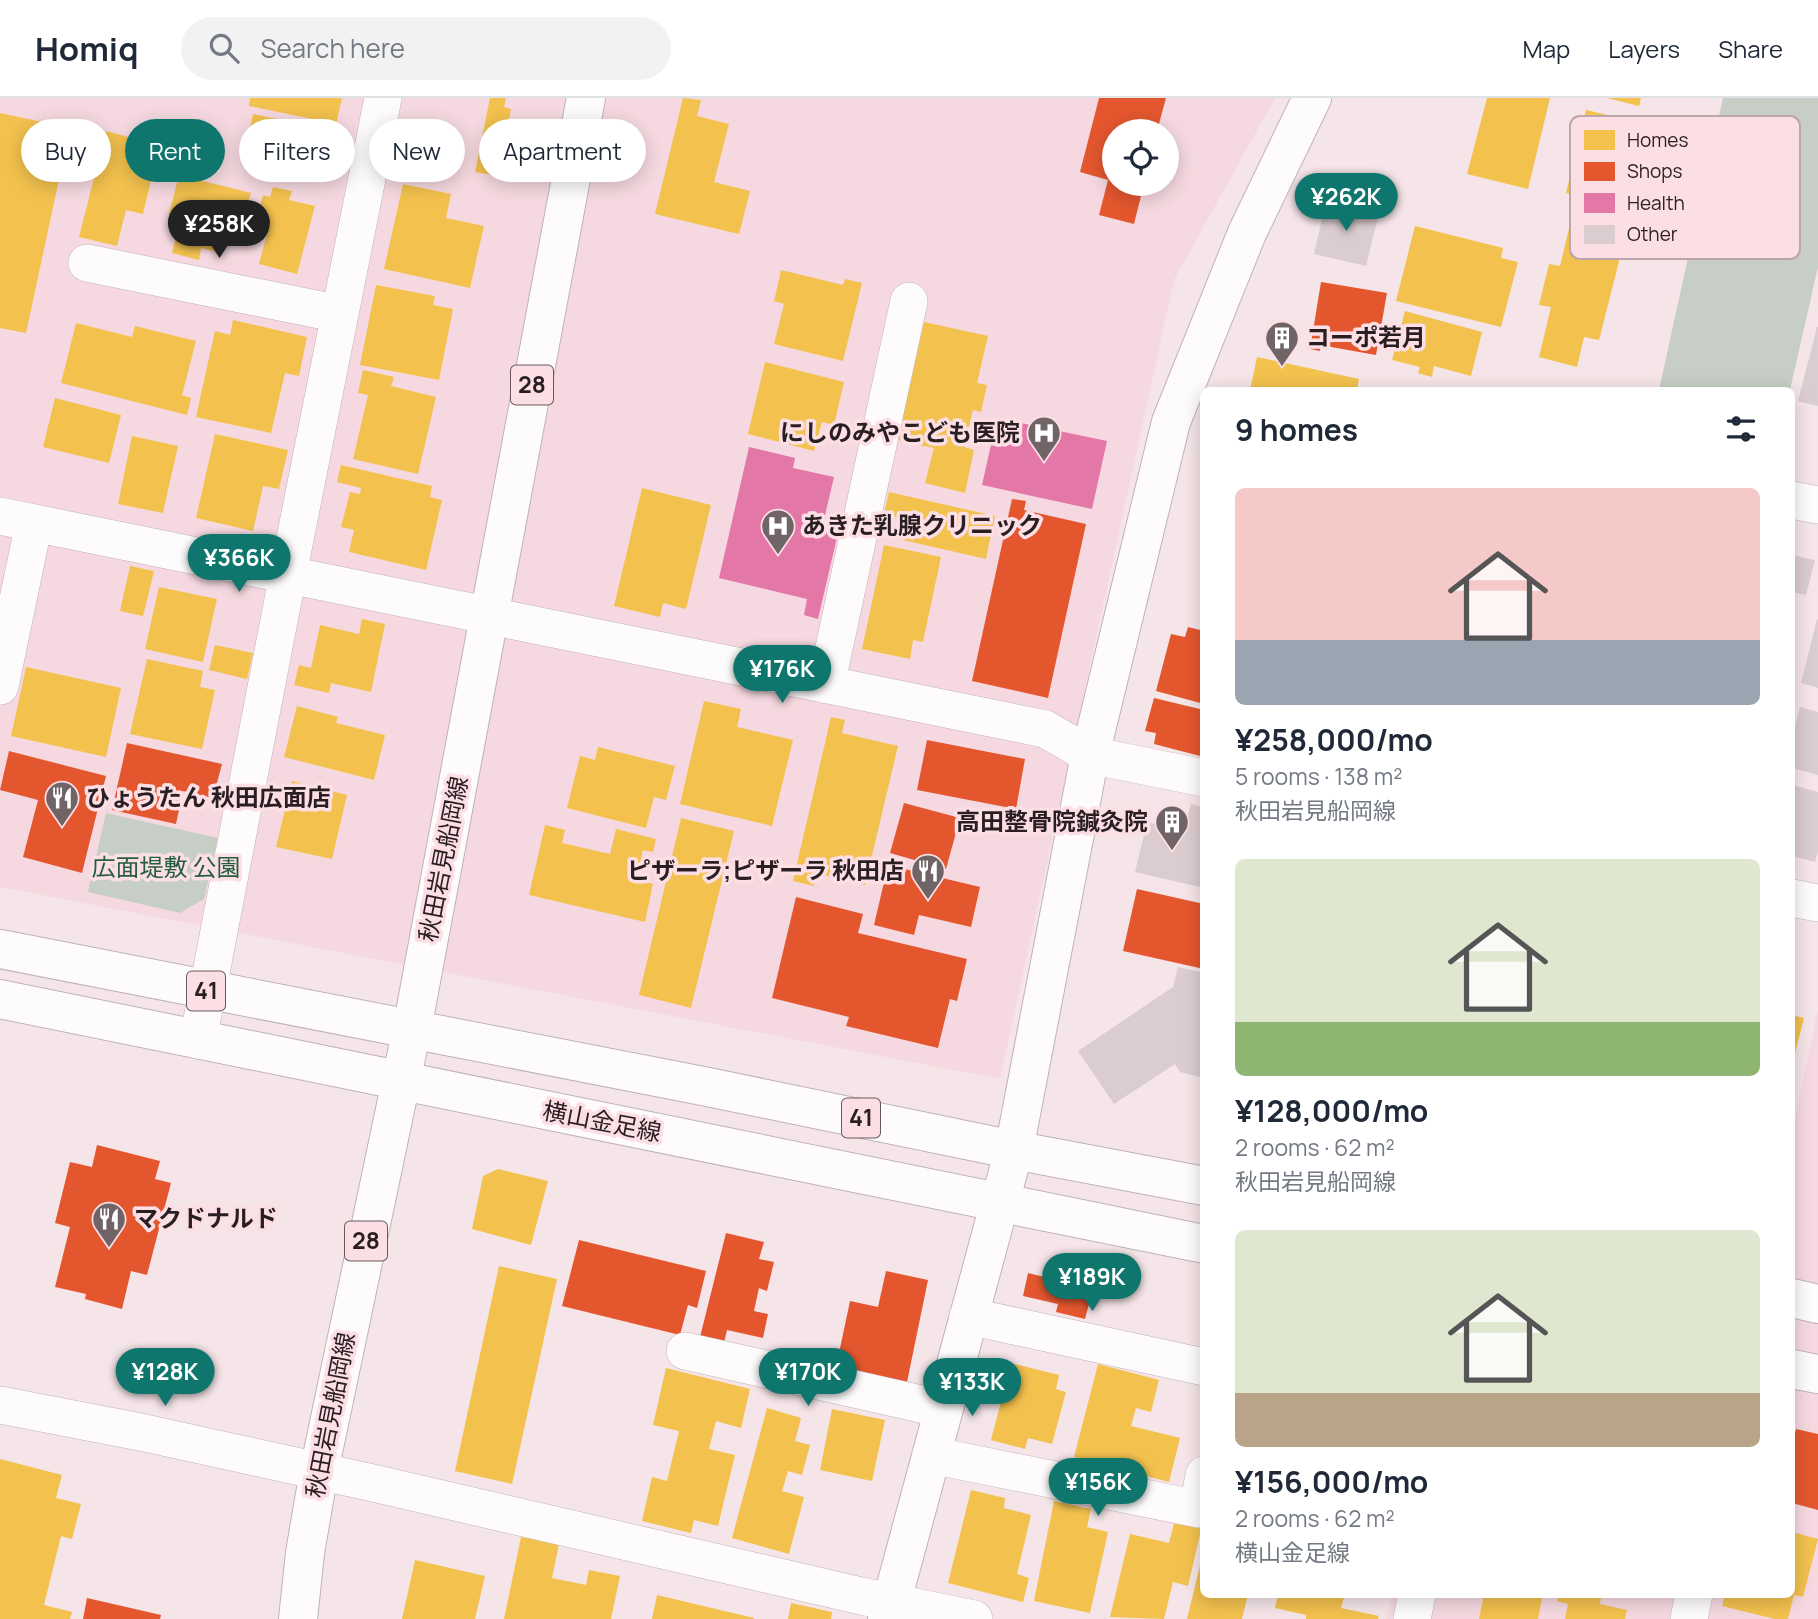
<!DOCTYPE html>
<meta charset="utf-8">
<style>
body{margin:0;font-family:Manrope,"Noto Sans JP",sans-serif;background:#f2f2f3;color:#1f2937;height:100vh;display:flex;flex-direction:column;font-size:26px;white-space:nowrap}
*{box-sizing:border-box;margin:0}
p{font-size:23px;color:#747a83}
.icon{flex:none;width:38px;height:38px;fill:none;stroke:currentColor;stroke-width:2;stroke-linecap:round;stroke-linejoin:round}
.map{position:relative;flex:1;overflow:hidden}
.drawer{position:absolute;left:1200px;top:289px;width:595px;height:1211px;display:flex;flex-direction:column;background:#fff;border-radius:10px;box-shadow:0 4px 18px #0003}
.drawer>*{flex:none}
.banner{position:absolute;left:21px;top:21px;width:665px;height:63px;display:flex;gap:14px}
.controls{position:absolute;left:1102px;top:21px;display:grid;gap:14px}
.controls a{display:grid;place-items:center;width:77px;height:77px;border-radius:50%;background:#fff;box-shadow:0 4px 18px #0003;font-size:35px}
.price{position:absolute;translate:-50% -60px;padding:0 16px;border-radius:24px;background:#0f766e;color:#fff;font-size:23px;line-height:46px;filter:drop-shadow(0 2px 4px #0008)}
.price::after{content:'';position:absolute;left:50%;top:42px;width:21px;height:16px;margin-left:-10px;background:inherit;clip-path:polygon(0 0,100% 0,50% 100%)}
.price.active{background:#222;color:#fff}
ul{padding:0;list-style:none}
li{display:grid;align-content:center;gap:14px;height:371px;padding:0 35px}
li span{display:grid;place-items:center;height:217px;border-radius:10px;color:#555}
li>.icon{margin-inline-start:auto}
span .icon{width:126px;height:126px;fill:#fffc;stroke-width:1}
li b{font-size:30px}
h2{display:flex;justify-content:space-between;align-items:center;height:84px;padding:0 35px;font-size:30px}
.chip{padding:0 24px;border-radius:32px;background:#fff;box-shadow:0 4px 18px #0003;font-size:24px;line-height:63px}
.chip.active{background:#0f766e;color:#fff}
header{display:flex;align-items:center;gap:42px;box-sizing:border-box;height:98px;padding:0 35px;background:#fff;border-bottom:2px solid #e0e1e3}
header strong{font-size:33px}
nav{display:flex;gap:38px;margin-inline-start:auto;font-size:24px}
.search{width:490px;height:63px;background:#f2f2f3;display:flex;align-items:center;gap:18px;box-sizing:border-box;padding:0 24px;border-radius:38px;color:#747a83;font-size:26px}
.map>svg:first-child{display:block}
</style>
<header>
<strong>Homiq</strong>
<div class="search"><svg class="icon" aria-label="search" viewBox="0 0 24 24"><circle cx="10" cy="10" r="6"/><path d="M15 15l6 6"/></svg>Search here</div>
<nav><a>Map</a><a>Layers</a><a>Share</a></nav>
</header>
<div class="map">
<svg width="1818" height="1521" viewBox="0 0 1818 1521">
<rect width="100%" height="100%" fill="#f5e5e8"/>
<path fill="#f6d9e0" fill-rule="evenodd" d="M0 0H1275L1174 182 1000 981 0 789ZM1115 33H1167V86H1115Z
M1818 911V1521H1387L1392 1496H1792V1036Z"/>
<path fill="#c6cec5" d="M1723 0H1818V169L1790 292H1659Z
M106 715 218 740 204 801 180 815 88 794Z"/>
<path fill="#f2c14e" d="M250 0H342L336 26 249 8Z
M490 0H506L504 9 511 11 497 78 475 74Z
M683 0 701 2 697 18 729 26 714 84 750 93 739 136 655 116Z
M1487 0H1550L1528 91 1467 76Z
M1607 0H1641L1639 8Z
M1586 12 1629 22 1609 105 1566 95Z
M0 15 70 30 26 235 0 230Z
M253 16 322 30 317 54 248 39Z
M106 33 148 44 143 64 155 66 143 116 126 112 117 148 79 139Z
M179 77 251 95 244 118 232 115 222 155 201 150 199 162 172 155 181 119 169 116Z
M403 86 451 96 446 120 484 128 470 190 384 171Z
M273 89 292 93 289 102 315 108 297 176 259 166 269 129 255 126 263 97 270 99Z
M1572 118 1627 132 1599 242 1584 239 1577 269 1539 259 1551 209 1539 207 1549 166 1560 168Z
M1415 128 1503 150 1501 160 1518 164 1501 229 1396 203Z
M781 172 843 187 845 181 862 185 843 263 774 246 784 206 774 203Z
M376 187 435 198 433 207 453 211 439 282 360 267Z
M1405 213 1482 234 1471 278 1434 268 1432 279 1418 275 1420 269 1392 262Z
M233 222 307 239 299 278 285 275 271 335 196 319 215 233 230 237Z
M924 224 988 238 977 285 987 287 981 314 973 312 964 349 974 352 965 395 925 385 934 350 897 342Z
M76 225 132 239 135 228 196 243 182 297 191 300 187 317 61 285Z
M1257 259 1359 281 1357 292H1250Z
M765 264 844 284 834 327 822 324 814 353 748 336Z
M363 272 394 279 391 288 436 299 418 376 353 361 368 297 358 295Z
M55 300 121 317 109 365 43 349Z
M215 336 288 352 279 391 263 388 253 433 196 420Z
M132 338 178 348 163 415 118 406Z
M341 367 432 388 430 399 442 402 426 472 349 454 354 432 341 429 350 394 360 396 361 390 337 384Z
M642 390 711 407 686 511 663 505 660 519 614 508Z
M889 394 995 418 986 461 894 440 899 420 884 416Z
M884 447 941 459 923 544 913 542 910 561 862 551Z
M130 468 154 473 143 518 120 513Z
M159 489 217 501 203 564 145 551Z
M362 521 385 526 371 594 331 585 329 595 294 587 299 567 311 570 320 527 359 536Z
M215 547 253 555 247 581 209 572Z
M147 561 203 573 200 589 215 592 202 651 130 636Z
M26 569 121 590 106 659 11 638Z
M704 603 741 611 737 629 793 642 772 728 680 706Z
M297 608 338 619 336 625 385 637 374 682 284 659Z
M831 619 845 622 842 635 898 648 865 787 816 775 814 788 793 783Z
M598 649 675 668 666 702 654 699 646 730 567 710 580 658 595 662Z
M292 683 347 697 332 761 276 749Z
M681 720 734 733 691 910 639 897Z
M545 727 565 732 562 745 610 756 616 731 656 741 653 754 643 752 636 782 653 786 645 824 529 797Z
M1792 917 1804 920 1793 963H1792Z
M498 1071 548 1083 531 1147 472 1131 483 1078Z
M499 1168 557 1181 512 1386 455 1373Z
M1011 1265 1059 1277 1056 1291 1066 1294 1052 1346 1028 1340 1025 1351 991 1342Z
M1098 1266 1159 1282 1151 1314 1136 1310 1131 1328 1180 1340 1169 1384 1074 1359Z
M666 1270 750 1291 741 1330 716 1323 709 1351 735 1357 718 1428 694 1422 691 1435 642 1423 652 1379 667 1383 679 1333 653 1327Z
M767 1310 801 1320 795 1343 810 1347 802 1377 788 1373 782 1393 804 1399 789 1456 732 1440Z
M832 1311 885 1322 872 1383 820 1372Z
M0 1361 62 1377 56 1400 81 1406 72 1441 61 1438 44 1507 72 1514 70 1521H0Z
M971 1392 1005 1400 1004 1410 1031 1417 1017 1476 1029 1480 1023 1504 948 1485Z
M1054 1403 1091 1411 1087 1429 1108 1434 1090 1515 1034 1503Z
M1175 1421 1202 1428 1188 1488 1173 1484 1164 1521 1110 1519 1130 1436 1169 1445Z
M1792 1434 1818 1441 1803 1499 1794 1497 1788 1521H1775L1722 1508 1725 1496H1792Z
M521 1439 559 1446 552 1480 586 1487 589 1472 620 1478 611 1521H504Z
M1203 1455 1204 1496H1248L1242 1521H1187Z
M415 1462 485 1478 475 1521H402Z
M1278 1496H1345L1341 1510 1379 1518 1378 1521H1306V1517L1275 1510Z
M1484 1496H1543L1538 1521H1479Z
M1559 1496 1601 1498 1600 1506 1627 1512 1625 1521H1565L1568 1506 1557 1503Z
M657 1497 754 1520V1521H652Z
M791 1505 832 1514 831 1521H788Z"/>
<path fill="#e4572e" d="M1099 0H1166L1157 33H1115V86H1144L1134 126 1099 117 1108 82 1080 74Z
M1321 184 1387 195 1376 257 1320 247V253L1310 251Z
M1012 401 1026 403 1024 412 1086 426 1048 600 972 583Z
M1188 529 1204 533V606L1156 593 1171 536 1185 539Z
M1154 600 1204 612V659L1154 646 1156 635 1145 633Z
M927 642 1025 661 1016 711 917 692Z
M127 645 222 666 213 700 183 693 176 726 112 712Z
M9 653 106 678 82 775 23 759 38 702 0 692Z
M904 705 960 720 946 771 890 755Z
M888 767 980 789 971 829 919 817 914 837 874 827Z
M1137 791 1204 806V871L1123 853Z
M796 799 863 816 858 835 967 861 957 903 950 901 938 950 846 928 849 919 772 900Z
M97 1047 160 1063 155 1081 171 1085 147 1177 131 1173 122 1211 85 1201 86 1196 55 1189 70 1129 55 1125 70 1064 92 1069Z
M726 1135 764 1144 759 1161 774 1164 767 1193 759 1190 754 1213 768 1216 763 1240 727 1232 723 1249 699 1243Z
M579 1142 706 1173 697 1210 688 1207 680 1237 562 1208Z
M886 1173 928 1182 906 1289 835 1274 850 1203 878 1209Z
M1028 1175 1093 1191 1085 1221 1056 1214 1058 1206 1023 1198Z
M1796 1331 1818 1336V1412L1792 1405V1349Z
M87 1500 161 1517 160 1521H83Z"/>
<path fill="#e377a8" d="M997 320 1107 343 1092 411 982 387Z
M749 349 795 360 793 370 834 379 822 430 838 435 818 521 804 517 807 501 719 480Z"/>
<path fill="#dbcccf" d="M1326 103 1379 115 1366 168 1314 156Z
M1817 229H1818V308L1798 303Z
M1792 457 1815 462 1806 497 1792 494Z
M1817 521H1818V590L1801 585Z
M1800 609 1818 614V677L1792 670V641Z
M1792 687 1818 694V753L1815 764 1792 758Z
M1191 706 1204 710V790L1135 774 1147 724 1184 733Z
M1178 869 1204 875V980L1180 974 1175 966 1114 1006 1078 953 1173 889Z"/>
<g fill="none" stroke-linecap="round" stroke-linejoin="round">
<g stroke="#bfb3b5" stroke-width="38">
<path id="street" d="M87 165 340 216
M1792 402 1818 407
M0 418 1045 631 1090 657 1204 680
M826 587 909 203
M0 588 34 425
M1792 800 1818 805
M198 942 288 476 383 0
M968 1218 1204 1269
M685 1253 943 1311
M0 1307 145 1335 373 1385 861 1498 974 1521
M931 1357 1198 1411 1204 1377
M1412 1521 1417 1496
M1689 1521 1694 1496"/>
</g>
<g stroke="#bfb3b5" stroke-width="40">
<path id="secondary" d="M887 1521 1014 1052 1090 657 1171 324 1247 135 1312 0"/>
</g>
<g stroke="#bfb3b5" stroke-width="40">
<path id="primary" d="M0 851 708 989 1014 1052 1204 1088
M0 901 1204 1146
M1792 1200 1818 1206
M1792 1271 1818 1276
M298 1521 305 1455 319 1373 412 931 586 0"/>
</g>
<use href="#street" stroke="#fefbfc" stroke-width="37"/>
<use href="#secondary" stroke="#fefbfc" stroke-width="38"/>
<use href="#primary" stroke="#fefbfc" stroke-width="38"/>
</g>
<defs>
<g id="building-pin" transform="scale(1.75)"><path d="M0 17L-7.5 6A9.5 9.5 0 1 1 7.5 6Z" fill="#706467" stroke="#fcdee5"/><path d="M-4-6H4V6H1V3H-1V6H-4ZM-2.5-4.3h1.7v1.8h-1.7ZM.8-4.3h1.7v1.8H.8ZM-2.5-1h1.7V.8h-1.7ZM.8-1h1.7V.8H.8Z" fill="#fff"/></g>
<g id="hospital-pin" transform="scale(1.75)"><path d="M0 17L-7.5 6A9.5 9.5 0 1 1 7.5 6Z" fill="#706467" stroke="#fcdee5"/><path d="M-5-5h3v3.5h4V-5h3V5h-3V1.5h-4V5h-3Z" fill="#fff"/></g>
<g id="restaurant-pin" transform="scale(1.75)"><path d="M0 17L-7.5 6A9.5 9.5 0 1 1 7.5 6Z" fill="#706467" stroke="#fcdee5"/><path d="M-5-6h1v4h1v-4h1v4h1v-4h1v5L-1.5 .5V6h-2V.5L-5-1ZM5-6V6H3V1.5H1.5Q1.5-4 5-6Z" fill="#fff"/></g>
</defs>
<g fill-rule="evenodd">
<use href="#building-pin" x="1282" y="240"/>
<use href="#hospital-pin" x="1044" y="335"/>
<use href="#hospital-pin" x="778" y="428"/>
<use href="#restaurant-pin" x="62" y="700"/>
<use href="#building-pin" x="1172" y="724"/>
<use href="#restaurant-pin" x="928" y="773"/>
<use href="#restaurant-pin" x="109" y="1121"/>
</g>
<g text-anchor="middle" stroke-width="7" stroke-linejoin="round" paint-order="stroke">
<g fill="#fcdee5" stroke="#68585c" stroke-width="2">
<rect x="511" y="267.5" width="42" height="39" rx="5"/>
<rect x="187" y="873.5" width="38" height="39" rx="5"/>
<rect x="842" y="1000.5" width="38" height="39" rx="5"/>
<rect x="345" y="1123.5" width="42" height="39" rx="5"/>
</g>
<g font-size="23" font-weight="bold" fill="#291f22">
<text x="532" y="295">28</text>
<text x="206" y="901">41</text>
<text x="861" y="1028">41</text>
<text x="366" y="1151">28</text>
</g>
<g font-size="24" font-weight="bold" fill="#291f22" stroke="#fcdee5" text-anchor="start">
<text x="1306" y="248">コーポ若月</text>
<text x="1020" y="343" text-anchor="end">にしのみやこども医院</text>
<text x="802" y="436">あきた乳腺クリニック</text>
<text x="86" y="708">ひょうたん 秋田広面店</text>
<text x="1148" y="732" text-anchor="end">高田整骨院鍼灸院</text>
<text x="904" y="781" text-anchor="end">ピザーラ;ピザーラ 秋田店</text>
<text x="134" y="1129">マクドナルド</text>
</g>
<g font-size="24" fill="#291f22" stroke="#fcdee5">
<text transform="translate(444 761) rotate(-79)" y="8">秋田岩見船岡線</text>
<text transform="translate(602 1024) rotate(11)" y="8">横山金足線</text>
<text transform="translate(331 1317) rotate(-79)" y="8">秋田岩見船岡線</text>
</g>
<g font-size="24" fill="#255d3f" stroke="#fcdee5">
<text x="166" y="778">広面堤敷 公園</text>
</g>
</g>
<rect x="1570" y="18" width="230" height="143" rx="10" fill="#fcdee5" stroke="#bda5aa" stroke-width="2"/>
<rect x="1584" y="32" width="31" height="20" fill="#f2c14e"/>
<rect x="1584" y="64" width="31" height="19" fill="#e4572e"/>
<rect x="1584" y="95" width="31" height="20" fill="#e377a8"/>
<rect x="1584" y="127" width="31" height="19" fill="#dbcccf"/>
<g font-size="19" fill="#291f22">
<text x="1627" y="49">Homes</text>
<text x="1627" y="80">Shops</text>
<text x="1627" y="112">Health</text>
<text x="1627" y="143">Other</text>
</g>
</svg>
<div class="controls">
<a><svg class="icon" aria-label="locate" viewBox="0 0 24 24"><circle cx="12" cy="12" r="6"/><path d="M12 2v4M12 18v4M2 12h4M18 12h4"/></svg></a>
</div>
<b class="price" style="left:1346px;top:135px">¥262K</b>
<b class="price active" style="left:219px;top:162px">¥258K</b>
<b class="price" style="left:239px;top:496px">¥366K</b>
<b class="price" style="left:782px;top:607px">¥176K</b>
<b class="price" style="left:1092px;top:1215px">¥189K</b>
<b class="price" style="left:165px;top:1310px">¥128K</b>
<b class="price" style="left:808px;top:1310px">¥170K</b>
<b class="price" style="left:972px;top:1320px">¥133K</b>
<b class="price" style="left:1098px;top:1420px">¥156K</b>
<div class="banner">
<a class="chip">Buy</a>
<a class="chip active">Rent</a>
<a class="chip">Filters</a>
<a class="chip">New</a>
<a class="chip">Apartment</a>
</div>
<section class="drawer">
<h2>9 homes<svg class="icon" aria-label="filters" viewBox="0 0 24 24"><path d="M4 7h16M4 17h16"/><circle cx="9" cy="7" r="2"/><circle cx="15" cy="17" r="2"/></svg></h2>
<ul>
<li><span style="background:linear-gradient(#f6c9c9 70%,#9aa5b1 0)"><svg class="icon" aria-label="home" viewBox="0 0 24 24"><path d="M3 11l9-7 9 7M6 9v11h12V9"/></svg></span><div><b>¥258,000/mo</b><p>5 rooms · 138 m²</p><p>秋田岩見船岡線</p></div></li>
<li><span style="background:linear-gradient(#dfe7d0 75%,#8fb573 0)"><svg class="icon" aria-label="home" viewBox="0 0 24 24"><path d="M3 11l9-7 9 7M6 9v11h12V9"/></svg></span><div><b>¥128,000/mo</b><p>2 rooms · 62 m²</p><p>秋田岩見船岡線</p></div></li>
<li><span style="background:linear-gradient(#dfe7d0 75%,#b9a48a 0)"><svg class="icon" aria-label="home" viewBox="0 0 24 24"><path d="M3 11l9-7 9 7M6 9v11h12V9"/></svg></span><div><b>¥156,000/mo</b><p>2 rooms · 62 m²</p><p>横山金足線</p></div></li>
</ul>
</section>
</div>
